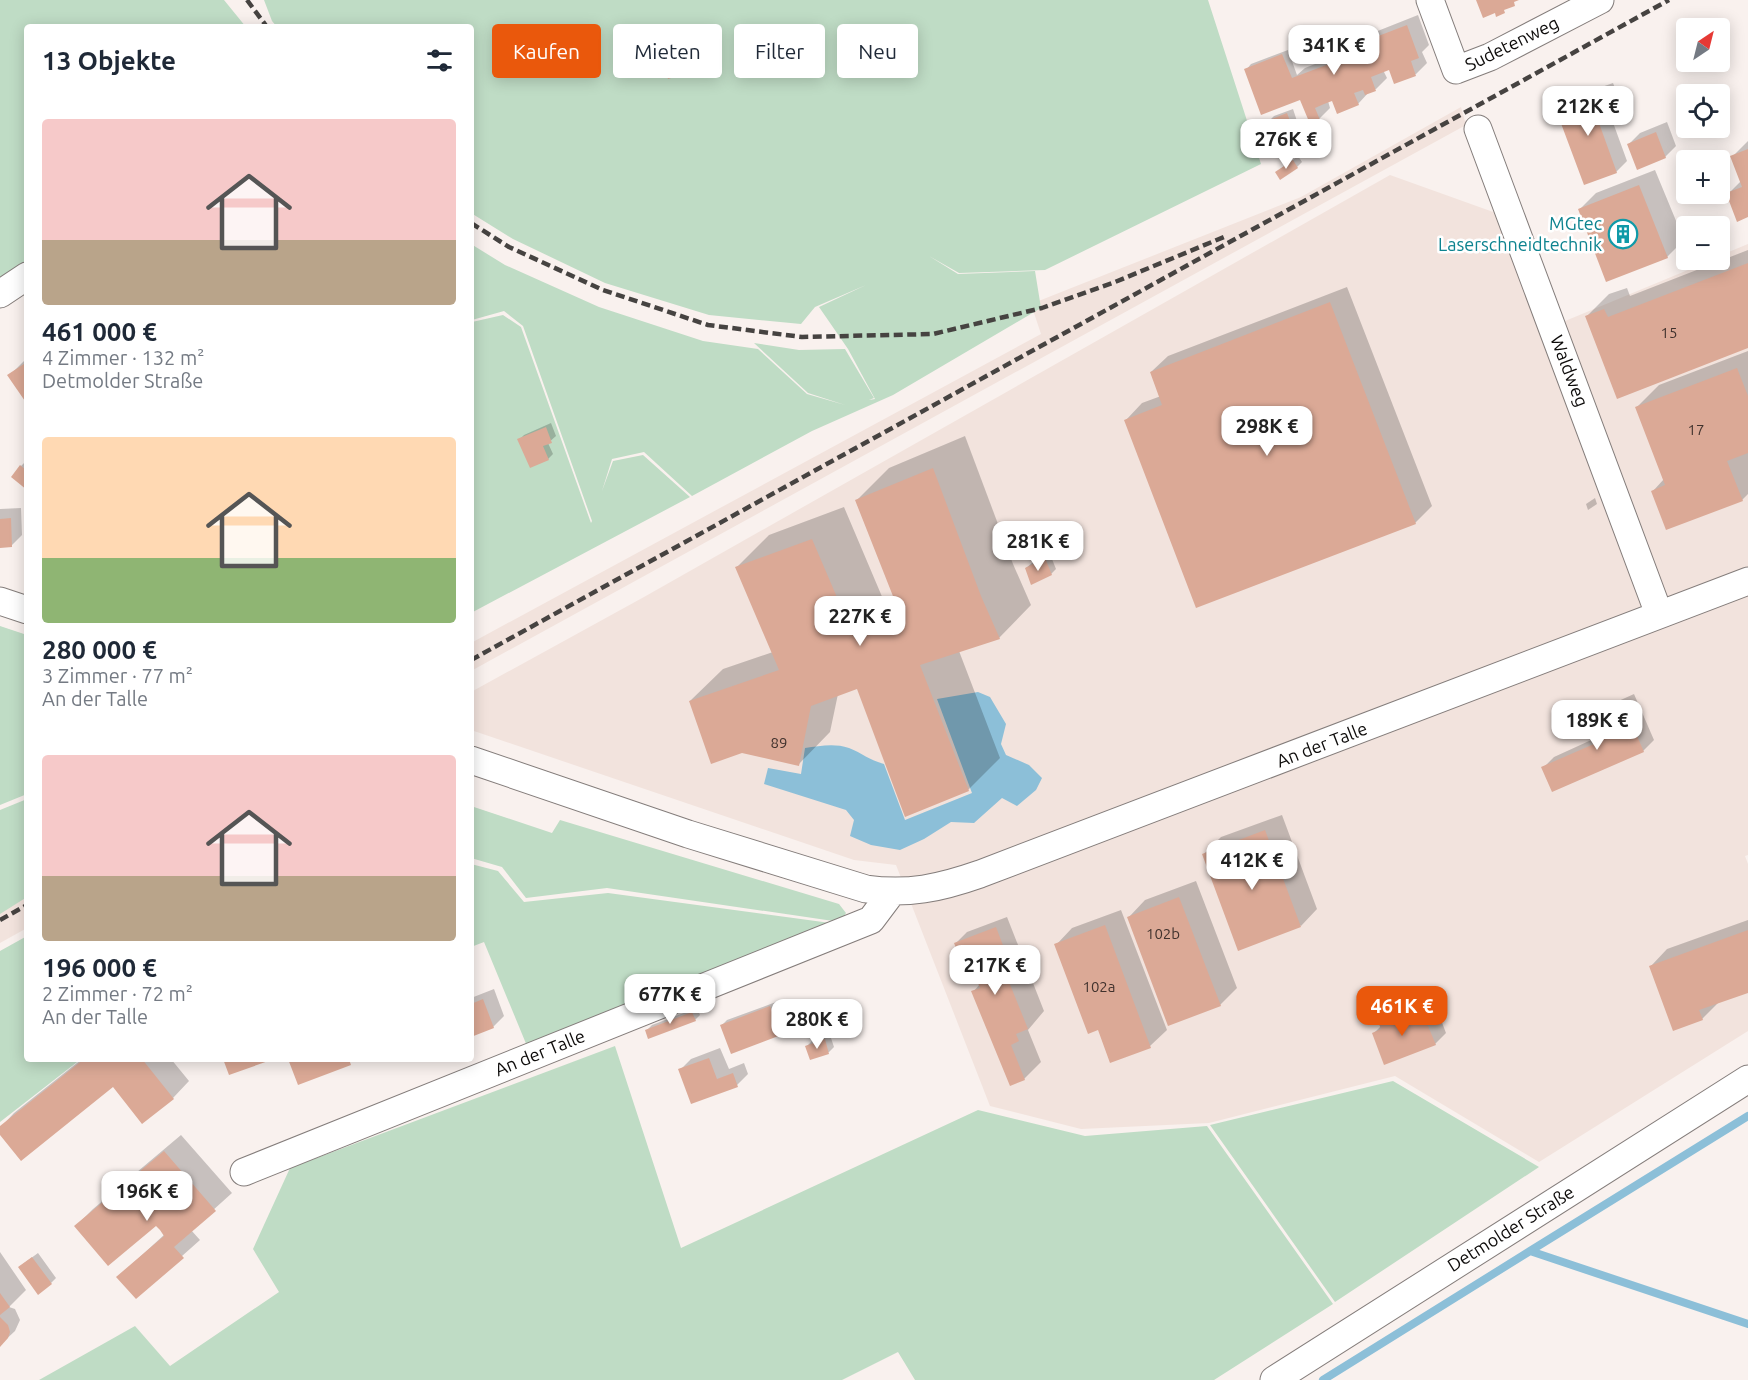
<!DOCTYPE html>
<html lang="de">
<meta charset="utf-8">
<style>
body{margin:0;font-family:Ubuntu,sans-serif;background:#f6f6f7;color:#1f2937;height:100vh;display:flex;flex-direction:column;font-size:22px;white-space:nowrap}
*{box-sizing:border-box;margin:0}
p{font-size:20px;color:#747a83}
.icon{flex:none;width:33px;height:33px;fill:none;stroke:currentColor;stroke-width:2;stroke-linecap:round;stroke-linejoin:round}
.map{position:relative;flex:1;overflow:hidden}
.drawer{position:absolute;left:24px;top:24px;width:450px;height:1038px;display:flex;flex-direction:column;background:#fff;border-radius:6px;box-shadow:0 3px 15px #0003}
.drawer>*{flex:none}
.hud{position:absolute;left:492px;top:24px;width:570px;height:54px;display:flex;gap:12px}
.needle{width:39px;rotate:35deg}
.tools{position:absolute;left:1676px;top:18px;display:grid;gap:12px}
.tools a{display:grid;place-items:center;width:54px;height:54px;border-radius:6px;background:#fff;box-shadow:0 3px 15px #0003;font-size:30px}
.price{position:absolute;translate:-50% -51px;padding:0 14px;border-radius:12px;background:#fff;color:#222;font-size:20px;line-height:39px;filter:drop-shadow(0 2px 3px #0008)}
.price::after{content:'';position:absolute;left:50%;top:36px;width:18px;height:14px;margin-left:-9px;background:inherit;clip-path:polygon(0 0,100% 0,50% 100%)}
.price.selected{background:#ea580c;color:#fff}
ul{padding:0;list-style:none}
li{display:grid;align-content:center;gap:12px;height:318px;padding:0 18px}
li span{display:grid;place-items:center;height:186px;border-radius:6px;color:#555}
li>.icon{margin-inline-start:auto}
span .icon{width:108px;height:108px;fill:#fffc;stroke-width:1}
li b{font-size:26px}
h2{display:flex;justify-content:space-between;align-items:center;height:72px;padding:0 18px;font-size:26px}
.chip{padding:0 21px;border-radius:6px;background:#fff;box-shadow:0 3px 15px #0003;font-size:21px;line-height:54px}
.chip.selected{background:#ea580c;color:#fff}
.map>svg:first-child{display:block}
</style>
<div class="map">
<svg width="1748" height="1380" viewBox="0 0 1748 1380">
<rect width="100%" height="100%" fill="#f9f1ee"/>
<path fill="#f2e3dd" d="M1461 107 1466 125 471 671V643L1041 334 1031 304 1301 197Z
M1390 175 1496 213 1541 331 1712 260H1719V256L1748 244V855L1745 856 1748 864V1031L1539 1162 1395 1076 1209 1123 1081 1129 990 1106 896 865 854 860 471 730V692L644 597Z
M27 891V928L0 943V906Z"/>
<path fill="#bfdcc5" d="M0 0H224L246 27H27V262L0 280Z
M264 0H1208L1261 164 1045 270 959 273 929 256 958 274 1035 271 1041 308 893 395 812 431 692 496 644 452 612 459 602 491 613 461 643 455 690 497 471 613V321L472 322 503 315 521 327 591 523 592 521 523 326 504 311 472 320 471 244 505 265 599 307 703 341 758 349 807 394 845 405 808 393 754 343 799 350 845 349 874 398 869 400 875 399 848 349 819 307 866 285 815 307 801 324 709 315 605 283 513 239 471 213V27H277L272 21Z
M0 626 27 635V794L0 805Z
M27 799V897L0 914V810Z
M471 806 552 833 560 820 839 904 846 913 840 922 607 888 526 898 502 867 471 858Z
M471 864 498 871 524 902 608 893 845 925 527 1046 484 942 471 947Z
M27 936V1059H81L0 1122V951Z
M615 1046 681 1248 978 1110 1085 1136 1207 1126 1333 1304 1214 1380H915L898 1352 842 1380H39L135 1326 170 1366 279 1292 253 1249 290 1168Z
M1393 1081 1539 1167 1335 1302 1210 1125Z"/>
<path fill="#8cbfd8" d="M978 692 990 697 1006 724 1001 744 1006 755 1029 765 1042 778 1036 790 1017 806 1002 798 974 823 951 822 924 839 900 850 871 845 850 836 854 820 846 810 764 784 768 768 801 774 805 748C820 746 834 743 849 748 862 753 869 760 884 764L905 820 972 793 937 699Z"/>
<path fill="#0003" d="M1418 15 1429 45 1422 52 1427 63 1416 74 1395 82 1390 68 1383 70 1387 78 1376 89 1369 92 1358 104 1333 99 1328 101 1330 108 1319 119 1301 97 1246 70 1251 64 1288 50 1297 75 1305 68 1350 50 1349 49 1360 38Z
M680 48 688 67 683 73 669 78 662 58 667 53Z
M1613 83 1622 106 1611 117 1627 161 1616 172 1557 110 1568 99Z
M1293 109 1299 127 1294 132 1269 121 1274 116Z
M1667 122 1676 146 1665 157 1629 144 1640 133Z
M1748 141V216L1728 194 1741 181 1732 157Z
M1298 156 1302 162 1297 167 1277 172Z
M1655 170 1684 240 1667 257 1579 210 1596 193Z
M1748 250V346L1586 317 1609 294 1627 288 1630 296Z
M1347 287 1432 506 1415 523 1126 420 1142 403 1161 396 1151 372 1168 356Z
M1748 351V494L1742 500 1653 491 1664 479 1637 407 1659 385Z
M27 358V401L9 376Z
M551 423 556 436 548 443 553 454 548 459 519 440 524 435Z
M965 436 1013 564 1031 605 999 638 959 651 1000 758 968 790 858 687 838 694 830 732 798 765 690 701 723 669 773 652 737 567 769 535 844 507 886 606 897 603 856 501 889 468Z
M26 461 27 462V488L21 466Z
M1595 498 1597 504 1588 510 1586 504Z
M21 508 22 535 11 546H0V509Z
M1050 554 1056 569 1051 574 1026 568 1032 563Z
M1634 694 1654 740 1643 751 1543 768 1554 757 1600 736 1592 719 1603 708Z
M1282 815 1317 909 1301 926 1204 854 1221 837Z
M1196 881 1237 988 1220 1005 1129 917 1145 900Z
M1121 910 1167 1030 1150 1046 1099 1028 1056 945 1072 928Z
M1007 917 1044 1011 1028 1030 1041 1062 1024 1079 973 992 980 984 974 968 956 943 967 932Z
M1748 920V991L1719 1002 1702 1019 1651 966 1667 949Z
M494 989 504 1016 493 1027 471 1035V998Z
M1409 1001 1413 1013 1435 1004 1446 1033 1435 1044 1374 1033 1381 1026 1379 1019 1390 1008Z
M776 1002 785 1028 780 1034 722 1025 727 1020Z
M697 1008 700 1015 695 1020 647 1030 652 1025Z
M830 1035 834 1047 829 1052 811 1058 807 1046 812 1041Z
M720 1048 729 1069 744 1063 748 1074 737 1085 680 1070 691 1059Z
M82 1059H171L189 1081 173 1098 113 1085 0 1133V1128L14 1113Z
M181 1135 232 1193 191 1230 200 1240 136 1297 118 1277 165 1234 156 1224 76 1226 93 1209Z
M0 1252 26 1290 9 1307 15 1309 20 1320 15 1331 0 1345Z
M38 1253 56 1278 51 1283 19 1267Z"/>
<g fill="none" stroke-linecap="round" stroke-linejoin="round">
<path stroke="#8cbfd8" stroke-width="8" d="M1530 1251 1748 1116
M1323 1380 1530 1251 1748 1324"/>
</g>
<path fill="#dba996" d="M1476 0H1519L1514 2 1515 6 1504 10 1505 13 1496 17 1495 13 1483 18Z
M1407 25 1419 58 1411 61 1416 76 1394 84 1389 70 1371 77 1376 91 1365 95 1363 90 1354 93 1359 105 1337 114 1332 101 1324 104 1315 108 1320 120 1310 124 1300 100 1261 115 1244 69 1282 54 1292 78 1350 56 1347 48Z
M675 52 683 74 668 79 660 57Z
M1602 93 1612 118 1599 123 1617 173 1584 185 1556 110Z
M1287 113 1295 134 1275 141 1267 121Z
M1656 132 1666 158 1637 170 1627 144Z
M1748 149V217L1737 222 1726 193 1742 187 1730 156Z
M1293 160 1298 168 1280 180 1275 172Z
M1639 185 1668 258 1606 282 1578 209Z
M1748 263V348L1617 399 1585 316 1604 309 1608 317Z
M1330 302 1416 524 1196 608 1124 420 1162 405 1150 372Z
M27 362V404L7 375Z
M1737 368 1748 396V453L1727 461 1743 501 1666 530 1651 491 1665 485 1635 407Z
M546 427 552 443 543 446 549 460 530 468 517 439Z
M20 465 27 471V490L11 477Z
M933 468 981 596 1000 639 920 665 969 791 905 817 857 689 811 706 799 766 742 753 711 764 689 701 779 670 735 567 812 539 854 637 904 624 855 500Z
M11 518 12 547 0 548V519Z
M1045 558 1052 575 1031 585 1025 568Z
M1623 704 1644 752 1552 792 1541 767 1601 741 1590 719Z
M1265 830 1301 927 1238 951 1202 854Z
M1179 897 1221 1006 1168 1026 1127 917Z
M1105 925 1151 1048 1110 1063 1098 1030 1088 1034 1054 944Z
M996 927 1014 974 1007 977 1028 1029 1016 1034 1019 1041 1011 1045 1025 1080 1010 1086 971 991 980 988 973 970 966 973 954 943Z
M1748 930V993L1699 1010 1703 1020 1673 1031 1649 966Z
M483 999 494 1028 471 1037V1004Z
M770 1006 781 1035 731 1054 720 1025Z
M1398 1011 1402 1023 1423 1014 1436 1045 1384 1065 1372 1033 1381 1029 1377 1019Z
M692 1012 696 1021 648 1039 645 1030Z
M825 1039 829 1054 810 1060 805 1046Z
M709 1058 717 1079 733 1073 738 1087 691 1104 678 1069Z
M84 1059H142L174 1099 142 1124 113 1087 21 1161 0 1135V1126Z
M223 1059H274L229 1075Z
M288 1059H349L351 1065 298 1085Z
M164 1151 216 1211 174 1247 184 1258 136 1299 116 1277 164 1236 160 1230 156 1226 108 1266 74 1226Z
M32 1257 52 1284 38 1295 18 1267Z
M0 1293 10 1307 0 1315Z
M0 1317 8 1325 10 1332 8 1338 0 1347Z"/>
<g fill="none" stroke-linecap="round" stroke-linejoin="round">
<g stroke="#847d7b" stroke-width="29">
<path id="minor" d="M1430 0 1456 70 1490 57 1600 0
M1478 129 1659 614
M0 294 27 276
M0 601 27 610
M471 760 688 834 866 889C908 895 940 888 980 874L1748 581
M244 1172 871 920 892 892
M1274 1380 1748 1079"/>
</g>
<use href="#minor" stroke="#fff" stroke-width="27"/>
<path stroke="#464341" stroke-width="4.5" stroke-dasharray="9 4.5" stroke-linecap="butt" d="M247 0 267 27
M471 223 509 247 603 290 708 325 802 337 933 334 1042 308 1115 282 1224 237
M471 660 1669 0
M0 920 27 905"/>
</g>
<defs>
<g id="building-ring" transform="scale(1.5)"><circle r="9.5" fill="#fff" stroke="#0f9aa8" stroke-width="1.5"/><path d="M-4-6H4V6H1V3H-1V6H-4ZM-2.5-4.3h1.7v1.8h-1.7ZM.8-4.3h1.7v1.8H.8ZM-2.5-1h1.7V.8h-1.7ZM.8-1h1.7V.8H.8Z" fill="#0f9aa8"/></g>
</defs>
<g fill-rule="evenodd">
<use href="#building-ring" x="1623" y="234"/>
</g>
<g text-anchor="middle" stroke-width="5" stroke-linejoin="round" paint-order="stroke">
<g font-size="15" fill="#40322d">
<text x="1669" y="338">15</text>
<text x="1696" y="435">17</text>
<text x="779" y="748">89</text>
<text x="1163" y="939">102b</text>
<text x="1099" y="992">102a</text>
</g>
<g font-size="18" fill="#0d0b0a" stroke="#fff">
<text transform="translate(1512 44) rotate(-26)" y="6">Sudetenweg</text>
<text transform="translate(1569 371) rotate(69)" y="6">Waldweg</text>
<text transform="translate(1322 745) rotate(-21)" y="6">An der Talle</text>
<text transform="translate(540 1053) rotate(-22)" y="6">An der Talle</text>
<text transform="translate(1511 1229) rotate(-32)" y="6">Detmolder Straße</text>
</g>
<g font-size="18" fill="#0d838f" stroke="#fff" text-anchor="end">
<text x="1602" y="230">MGtec<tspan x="1602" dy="21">Laserschneidtechnik</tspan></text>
</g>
</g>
</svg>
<div class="tools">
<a><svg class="needle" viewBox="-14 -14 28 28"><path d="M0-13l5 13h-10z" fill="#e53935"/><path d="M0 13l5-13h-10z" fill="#747a83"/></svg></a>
<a><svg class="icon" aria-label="locate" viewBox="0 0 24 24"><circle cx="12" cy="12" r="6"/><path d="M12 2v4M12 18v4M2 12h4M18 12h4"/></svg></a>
<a>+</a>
<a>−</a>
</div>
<b class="price" style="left:1334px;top:76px">341K €</b>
<b class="price" style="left:1588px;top:137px">212K €</b>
<b class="price" style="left:1286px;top:170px">276K €</b>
<b class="price" style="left:1267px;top:457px">298K €</b>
<b class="price" style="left:1038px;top:572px">281K €</b>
<b class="price" style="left:860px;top:647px">227K €</b>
<b class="price" style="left:1597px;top:751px">189K €</b>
<b class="price" style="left:1252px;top:891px">412K €</b>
<b class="price" style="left:995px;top:996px">217K €</b>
<b class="price" style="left:670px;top:1025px">677K €</b>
<b class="price selected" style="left:1402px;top:1037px">461K €</b>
<b class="price" style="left:817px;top:1050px">280K €</b>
<b class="price" style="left:147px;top:1222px">196K €</b>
<div class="hud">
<a class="chip selected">Kaufen</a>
<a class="chip">Mieten</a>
<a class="chip">Filter</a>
<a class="chip">Neu</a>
</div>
<section class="drawer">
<h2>13 Objekte<svg class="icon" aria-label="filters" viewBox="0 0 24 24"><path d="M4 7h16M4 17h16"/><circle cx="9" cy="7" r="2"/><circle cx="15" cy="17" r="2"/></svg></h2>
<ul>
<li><span style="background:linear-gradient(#f6c9c9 65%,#b9a48a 0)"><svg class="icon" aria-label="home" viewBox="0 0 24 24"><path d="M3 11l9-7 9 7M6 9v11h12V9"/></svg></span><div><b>461 000 €</b><p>4 Zimmer · 132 m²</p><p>Detmolder Straße</p></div></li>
<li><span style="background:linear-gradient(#ffd9b3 65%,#8fb573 0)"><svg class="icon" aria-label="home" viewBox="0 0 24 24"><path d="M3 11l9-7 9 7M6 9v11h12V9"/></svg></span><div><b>280 000 €</b><p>3 Zimmer · 77 m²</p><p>An der Talle</p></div></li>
<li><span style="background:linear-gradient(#f6c9c9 65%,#b9a48a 0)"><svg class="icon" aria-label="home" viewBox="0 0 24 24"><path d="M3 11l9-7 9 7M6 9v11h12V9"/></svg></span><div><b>196 000 €</b><p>2 Zimmer · 72 m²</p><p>An der Talle</p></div></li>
</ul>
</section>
</div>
